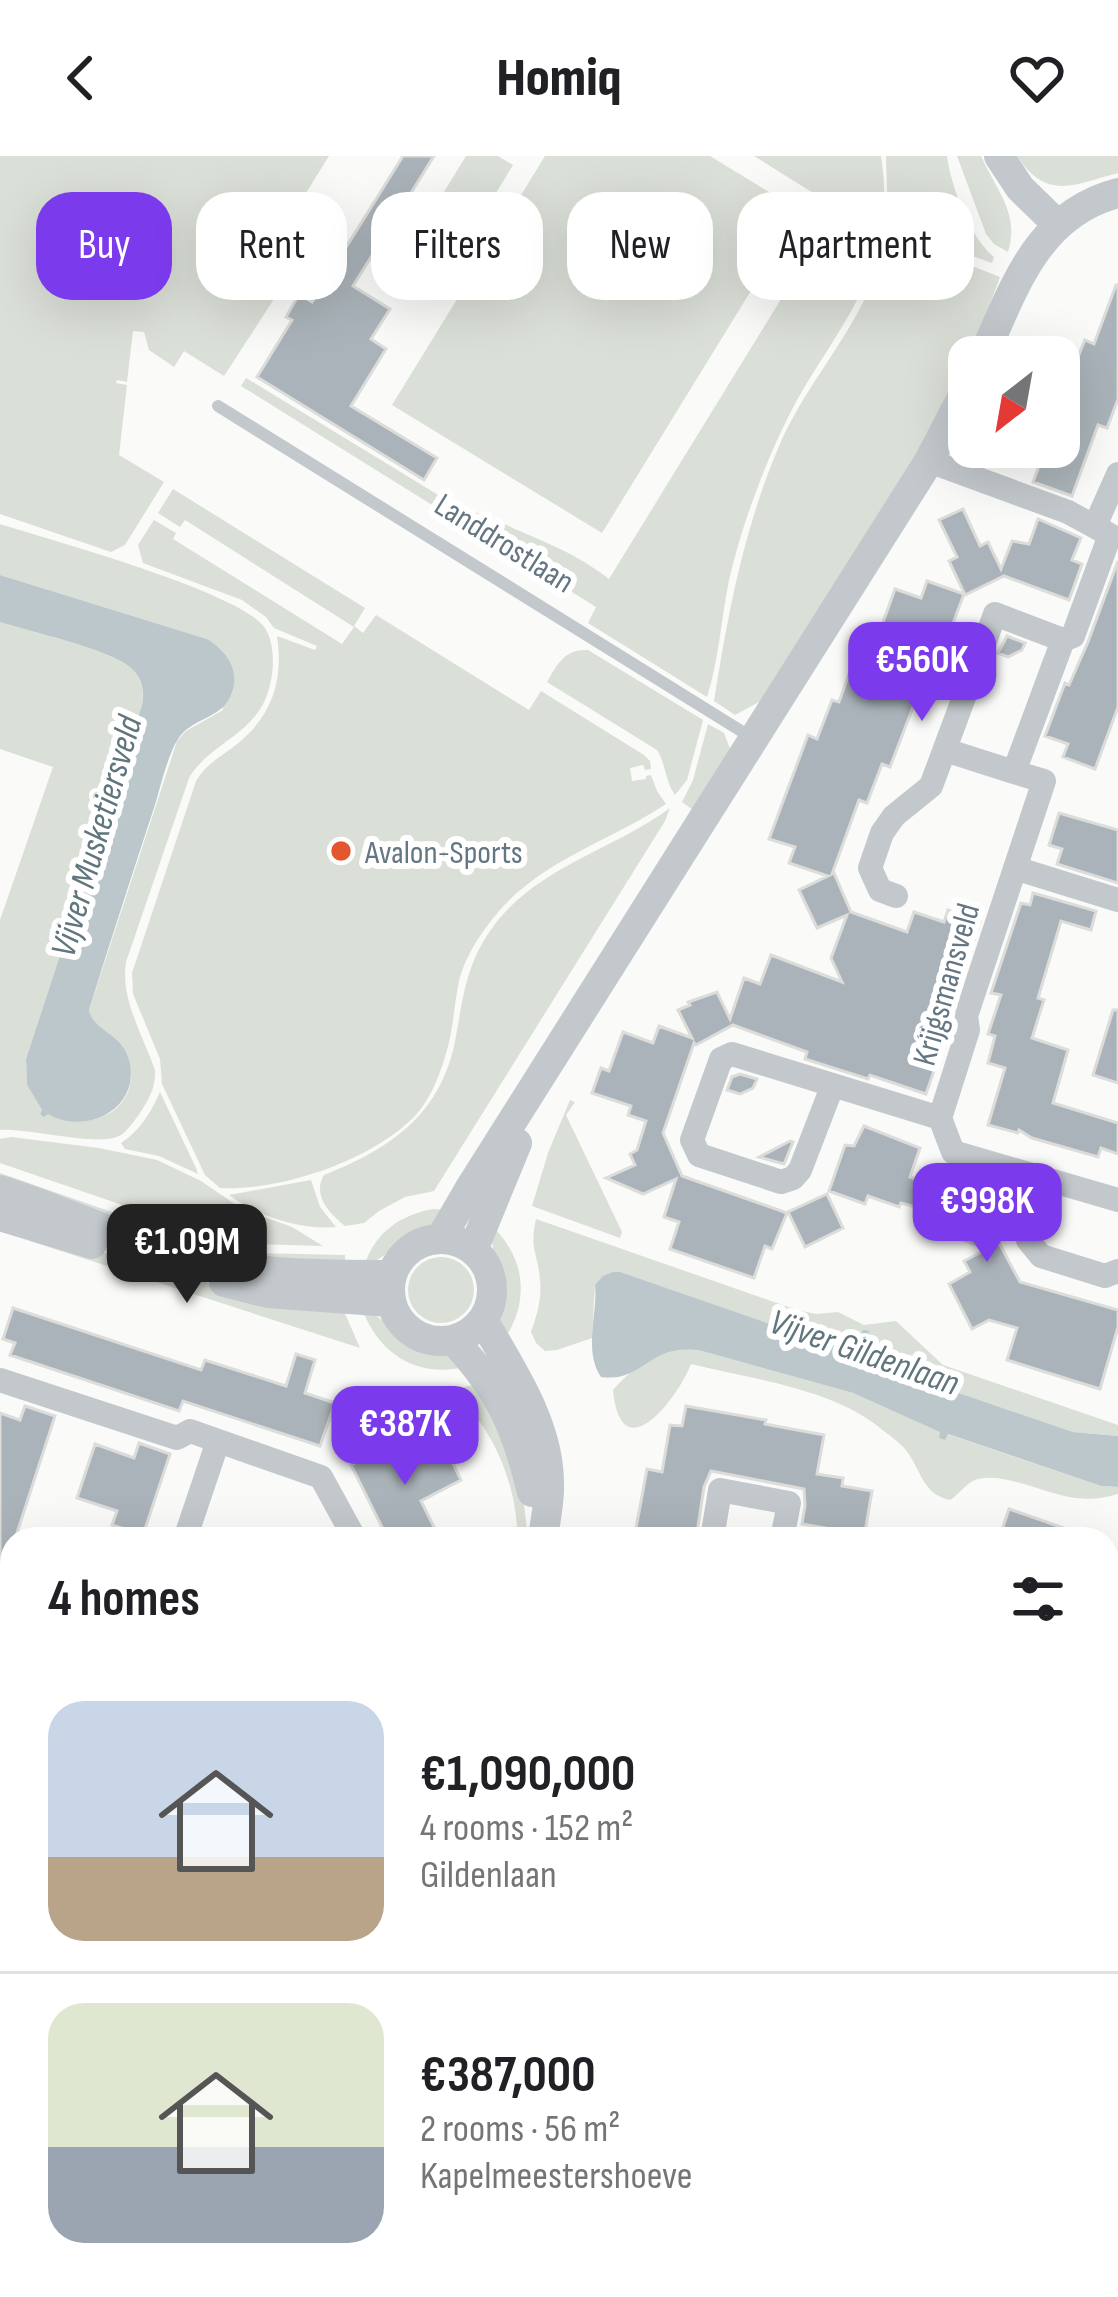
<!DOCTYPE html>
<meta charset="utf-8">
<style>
body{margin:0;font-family:"Sofia Sans Condensed",sans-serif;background:#f2f2f2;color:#202124;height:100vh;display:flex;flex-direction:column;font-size:45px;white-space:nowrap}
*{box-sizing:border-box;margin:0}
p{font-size:39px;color:#757577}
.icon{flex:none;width:66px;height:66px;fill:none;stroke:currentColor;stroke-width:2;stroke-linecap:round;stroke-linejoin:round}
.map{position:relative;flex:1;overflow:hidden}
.drawer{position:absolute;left:0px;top:1371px;width:1119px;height:771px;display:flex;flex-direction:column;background:#fff;border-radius:36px 36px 0 0;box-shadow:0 12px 48px #0002}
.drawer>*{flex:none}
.banner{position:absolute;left:36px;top:36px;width:1047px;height:108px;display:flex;gap:24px}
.needle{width:78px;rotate:211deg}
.controls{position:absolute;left:948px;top:180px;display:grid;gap:24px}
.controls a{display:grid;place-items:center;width:132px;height:132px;border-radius:24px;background:#fff;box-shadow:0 12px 48px #0002;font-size:60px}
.price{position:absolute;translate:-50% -102px;padding:0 27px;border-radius:24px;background:#7c3aed;color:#fff;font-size:39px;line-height:78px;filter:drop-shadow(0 3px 6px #0008)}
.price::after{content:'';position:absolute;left:50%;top:72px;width:36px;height:27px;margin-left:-18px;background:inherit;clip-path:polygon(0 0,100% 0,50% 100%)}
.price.active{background:#222;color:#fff}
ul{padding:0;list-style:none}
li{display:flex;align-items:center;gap:36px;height:300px;padding:0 48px}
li+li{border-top:3px solid #e0e0e0}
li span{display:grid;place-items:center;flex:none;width:336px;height:240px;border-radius:36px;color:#555}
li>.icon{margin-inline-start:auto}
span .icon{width:144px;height:144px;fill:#fffc;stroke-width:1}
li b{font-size:51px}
h2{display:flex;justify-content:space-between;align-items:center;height:144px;padding:0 48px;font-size:51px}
.tag{padding:0 42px;border-radius:36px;background:#fff;box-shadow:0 12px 48px #0002;font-size:42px;line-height:108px}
.tag.active{background:#7c3aed;color:#fff}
header{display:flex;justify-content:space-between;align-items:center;height:156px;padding:0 48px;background:#fff;font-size:54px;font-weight:800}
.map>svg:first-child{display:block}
</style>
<header><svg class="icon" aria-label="back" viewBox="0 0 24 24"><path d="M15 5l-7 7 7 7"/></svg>Homiq<svg class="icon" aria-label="heart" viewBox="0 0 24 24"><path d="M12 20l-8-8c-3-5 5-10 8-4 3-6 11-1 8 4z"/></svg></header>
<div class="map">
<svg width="1118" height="2141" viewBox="0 0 1118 2141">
<rect width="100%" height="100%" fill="#fafaf8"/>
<path fill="#dadfd7" d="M0 0H329L250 127 274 143 224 220 184 195 174 211 149 194 144 176 133 175 127 226 117 224 116 227 127 229 119 299 164 326 125 389 111 396 0 358Z
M466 0H498L513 9 474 73 436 49Z
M545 0H710L800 55 602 377 392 249Z
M754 0H881C898 108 846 159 797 244 781 274 767 305 756 336 745 364 736 395 729 424 721 463 719 503 707 541L588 467 596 451 241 230 246 222 458 351C481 357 500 366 522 376 557 391 579 400 609 423L837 52Z
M886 0H947C951 30 970 82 994 101L992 107 888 70Z
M957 0H981C996 34 1020 57 1008 96L994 88 986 78Z
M1017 0H1118V17C1075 28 1047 46 1017 0Z
M887 77 1000 121 978 181 940 262 762 548 759 546 735 559 714 545C728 457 744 371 780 288 804 232 847 186 871 129 878 112 881 93 887 77Z
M173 333 365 452 354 470 363 477 376 459 529 554 541 535 644 599 650 605 651 613 645 614 643 609 630 612 632 625 646 623V620L651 619 657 635 666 648C607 687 535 706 491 765 478 781 466 801 460 821 454 845 454 870 447 894 441 916 431 943 415 960 371 1005 281 1035 220 1032L205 1019 162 928 160 903 133 838 132 817 196 625C205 610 218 602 232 592 271 563 284 527 277 480L315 494 317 490 274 472 266 461 242 444 143 407 138 389 154 364 176 377 173 383 342 488 354 471 185 364 180 371 158 357Z
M0 368C50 384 241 436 265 472 277 491 274 524 265 544 249 580 208 589 189 622L126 806C120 843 143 879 155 914 156 931 149 943 140 957 134 965 129 973 121 979 100 992 31 972 0 974V764L53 611 0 593V466C28 475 116 495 133 514 143 524 143 536 142 549L26 903 27 929 42 954 40 958 44 960 47 957C87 979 142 955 129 905 122 878 94 876 89 854L177 585 186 575 223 554 207 483 0 419Z
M588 494 703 564 687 624 675 639C665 625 666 608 657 594L547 526C558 507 565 493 588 494Z
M708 568 724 577 730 593 693 654 682 646 693 624Z
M670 652 665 665 434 1035 405 1041 379 1055 364 1067 345 1070C329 1057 312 1039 324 1019 393 992 443 956 456 880 464 836 467 805 495 768 540 710 613 694 670 652Z
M160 936 196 1012 198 1018 159 1000 125 993 121 987C140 975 151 956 160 936Z
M570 944 575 946 566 959 622 1076 620 1082 532 1050 548 997Z
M11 981 99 992 157 1004 201 1025 242 1053 292 1071 323 1090 254 1088 218 1082 0 1007V983Z
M0 1017 206 1089 253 1097 345 1099V1110L256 1107 0 1027Z
M311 1024 320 1051 336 1071C299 1074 258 1060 229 1039Z
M433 1053 450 1054C436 1071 425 1071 407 1081 391 1091 383 1105 365 1108 375 1077 400 1059 433 1053Z
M536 1063 797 1154 816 1158 838 1156 864 1169 896 1165 943 1209 1118 1269V1280L1073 1276 912 1221C895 1209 885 1192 868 1181L869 1176 861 1180 829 1183 797 1178 613 1116 595 1129 592 1182 557 1194 545 1195 536 1187 531 1176C537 1159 542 1143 540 1124 538 1096 529 1094 536 1063Z
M495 1073C526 1105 529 1146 504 1184L499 1162 502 1126 493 1096 492 1082Z
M35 1077 267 1144 343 1153 360 1192 30 1085Z
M408 1134a33 33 0 1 1 66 0a33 33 0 1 1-66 0Z
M363 1155C385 1159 392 1178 411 1188 431 1199 445 1194 465 1211 418 1222 380 1199 363 1155Z
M680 1192 702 1195 853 1237 941 1276 940 1281 944 1283 947 1278 1101 1330 1118 1331V1338C1102 1343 1086 1344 1069 1341 1044 1337 996 1313 973 1325 965 1329 958 1339 950 1344 923 1338 922 1317 908 1297 901 1287 889 1279 880 1272 831 1232 751 1223 691 1208 678 1242 621 1317 613 1234 630 1214 654 1197 680 1192Z
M481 1227 522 1331 528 1383H517C519 1339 496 1275 462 1247L464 1231Z"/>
<path fill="#bbc7cb" d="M0 419 207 483C226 495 240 513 232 536 224 563 192 561 178 583 166 602 159 639 151 661 130 725 109 789 89 854 94 876 122 877 129 904 142 953 85 980 48 958L44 961 40 958 42 954 27 929 26 903 142 549C144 536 143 524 133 514 117 495 28 475 0 466Z
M613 1116H620L807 1181 829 1183 861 1180 863 1174 869 1175 868 1181C885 1191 894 1210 912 1221L1073 1276 1118 1280V1331L1101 1330 948 1278 945 1284 939 1282 940 1276 853 1237 702 1195C648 1185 645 1227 601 1221 583 1194 598 1158 595 1129L603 1120Z"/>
<path fill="#aab3b9" stroke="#dcdcda" stroke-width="3" d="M403 0H434L353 130 390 153 371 183 386 193 351 250 437 302 424 324 257 221 292 164 286 161 299 138 312 146Z
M1116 129H1118V243L1107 272 1098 269 1072 340 1033 326 1046 291H1059V196L1077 203 1085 184 1094 188Z
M963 353 980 390 988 386 1001 413 1012 385 1029 388 1038 363 1081 382 1072 404 1082 408 1069 444 1004 420 965 439 949 405 957 401 939 364Z
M1118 405V551L1095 613 1063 601 1068 588 1045 580 1065 527 1069 529 1088 486Z
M927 425 964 438 927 536 920 533 890 611 882 608 867 647 859 644 832 718 834 717 851 756 907 776 914 756 944 766 948 754 980 766 950 855V868L926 938 870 919 868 923 805 903 807 896 733 869 696 889 694 887 663 977 682 1020 787 1057 772 1093 765 1090 754 1122 670 1093 679 1066 664 1061 676 1023 643 1038 606 1022 635 1009 630 998 637 994 646 965 628 959 631 950 592 937 601 912 609 915 623 876 653 887 659 870 692 882 678 854 690 849 688 846 717 836 730 863 744 822 760 828 771 799 842 826 831 802 847 759 817 772 799 734 828 720 789 707 795 691 769 683 808 579 817 583 832 544 839 546 853 507 861 510 876 471 881 472 895 433 921 442Z
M1007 480 1025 487 1022 494 1008 501 998 497Z
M1059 657 1118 674V727L1057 708 1062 693 1049 689Z
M1033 737 1096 755 1091 774 1061 765 1038 842 1044 844 1032 882 1068 894 1053 947 1118 967V998L1101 992 1098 1001 1032 982 1019 974 1018 977 988 969 1005 912 988 907 995 880 988 878 1001 839 991 837 1021 747 1030 749Z
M1113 854H1118V927L1093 919Z
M740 918 757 923 753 932 740 938 727 934 732 921Z
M864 970 920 992 910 1021 971 1040 973 1031 1010 1043 996 1089 999 1087 1020 1126 1118 1154V1171L1100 1233 1007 1204 1017 1172 989 1164 972 1173 949 1128 970 1116 964 1105 987 1093 951 1079 956 1062 901 1047 899 1051 868 1040 865 1048 829 1035 845 989 854 990Z
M790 985 793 986 784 1008 759 1001Z
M827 1038 843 1072 805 1091 788 1056Z
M13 1152 201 1214 205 1204 286 1230 296 1198 315 1204 305 1237 335 1247 320 1290 183 1245 179 1255 10 1199 15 1187 3 1183Z
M25 1250 55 1260 15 1383H12L4 1416 0 1415V1257L20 1264Z
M686 1250 766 1264 765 1268 824 1279 817 1318 843 1322 842 1330 872 1335 865 1376H859L858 1383H823L825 1372 802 1368 805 1350 804 1333 711 1315 704 1331 696 1383H634L647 1313 662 1316 670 1269 682 1270Z
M402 1284 412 1303 443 1287 461 1324 421 1345 440 1383H388L351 1309Z
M139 1287 170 1298 143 1379 112 1369 117 1355 77 1342 95 1288 134 1302Z
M1009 1353 1087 1380V1383H999Z"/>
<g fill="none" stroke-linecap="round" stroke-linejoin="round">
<path stroke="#c3c8cc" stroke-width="12" d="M218 250 754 583"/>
<path stroke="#c3c8cc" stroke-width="24" d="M929 305 1068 356 1110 379 1073 480 1063 484 1014 616 1044 625 966 860 968 874 940 962
M1095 370 1118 318
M945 594 1014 616
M1015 712 1118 744
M896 740 880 734 870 712 882 677 894 660 931 630 995 458 1063 484
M832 931 800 1014 793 1022 781 1026 699 999 692 984 721 903 732 898 940 962 953 996 1118 1044
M1047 1023 1028 1084 1041 1100 1105 1120 1118 1115
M0 1224 177 1282 190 1275 321 1321 355 1383
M185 1383 218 1285
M712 1383 720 1334 789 1347 782 1383
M0 1485 12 1489
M1107 1862 1118 1861
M1107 1886 1118 1885
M0 2008 12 2004
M1107 2039 1118 2037
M108 2130 115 2131
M912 2130V2136L960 2132
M17 2141 54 2130
M223 2141 224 2130
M565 2141 566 2130"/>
<path stroke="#c3c8cc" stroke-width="30" d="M999 0 1020 32 1057 68
M983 201C1014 132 1037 58 1118 37
M0 1034C66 1054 128 1087 195 1103 260 1119 325 1119 391 1119
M0 1060 92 1088
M441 1082 470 1032 929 305 969 228
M390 1134a51 51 0 1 1 102 0a51 51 0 1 1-102 0Z
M473 1094 517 987
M224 1126 268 1137 390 1146
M483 1164C511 1213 549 1268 549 1327 550 1345 545 1365 543 1383
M453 1184C500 1234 516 1270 532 1336
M408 2141 410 2130"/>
</g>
<circle fill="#e4572e" stroke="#fff" stroke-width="4.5" cx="341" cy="695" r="12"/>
<g text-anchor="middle" stroke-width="12" stroke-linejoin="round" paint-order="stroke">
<g font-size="33" fill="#657683" stroke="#fff">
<text transform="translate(505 386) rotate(32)" y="12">Landdrostlaan</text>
<text transform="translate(945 828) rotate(-74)" y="12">Krijgsmansveld</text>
</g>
<g font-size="33" fill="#657683" stroke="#fff" text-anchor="start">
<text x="365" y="707">Avalon-Sports</text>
</g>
<g font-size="36" font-style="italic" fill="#60757c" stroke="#fff">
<text transform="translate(95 680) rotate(-74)" y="13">Vijver Musketiersveld</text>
<text transform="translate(865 1195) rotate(19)" y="13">Vijver Gildenlaan</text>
</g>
</g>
</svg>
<div class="controls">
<a><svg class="needle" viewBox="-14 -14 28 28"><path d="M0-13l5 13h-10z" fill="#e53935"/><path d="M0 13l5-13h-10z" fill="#757577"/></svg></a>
</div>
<b class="price" style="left:922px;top:568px">€560K</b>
<b class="price" style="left:987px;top:1109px">€998K</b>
<b class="price active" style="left:187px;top:1150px">€1.09M</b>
<b class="price" style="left:405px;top:1332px">€387K</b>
<div class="banner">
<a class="tag active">Buy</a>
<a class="tag">Rent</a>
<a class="tag">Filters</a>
<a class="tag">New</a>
<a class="tag">Apartment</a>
</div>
<section class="drawer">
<h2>4 homes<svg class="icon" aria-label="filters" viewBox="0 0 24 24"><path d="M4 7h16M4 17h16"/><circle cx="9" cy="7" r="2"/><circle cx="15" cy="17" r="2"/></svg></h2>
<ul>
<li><span style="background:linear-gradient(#c9d6e8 65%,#b9a48a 0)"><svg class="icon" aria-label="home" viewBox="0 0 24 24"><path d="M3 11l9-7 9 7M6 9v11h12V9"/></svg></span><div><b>€1,090,000</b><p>4 rooms · 152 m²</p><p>Gildenlaan</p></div></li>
<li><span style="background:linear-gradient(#dfe7d0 60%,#9aa5b1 0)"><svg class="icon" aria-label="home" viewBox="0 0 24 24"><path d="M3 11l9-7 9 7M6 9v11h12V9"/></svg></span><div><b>€387,000</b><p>2 rooms · 56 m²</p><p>Kapelmeestershoeve</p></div></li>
</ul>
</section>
</div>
